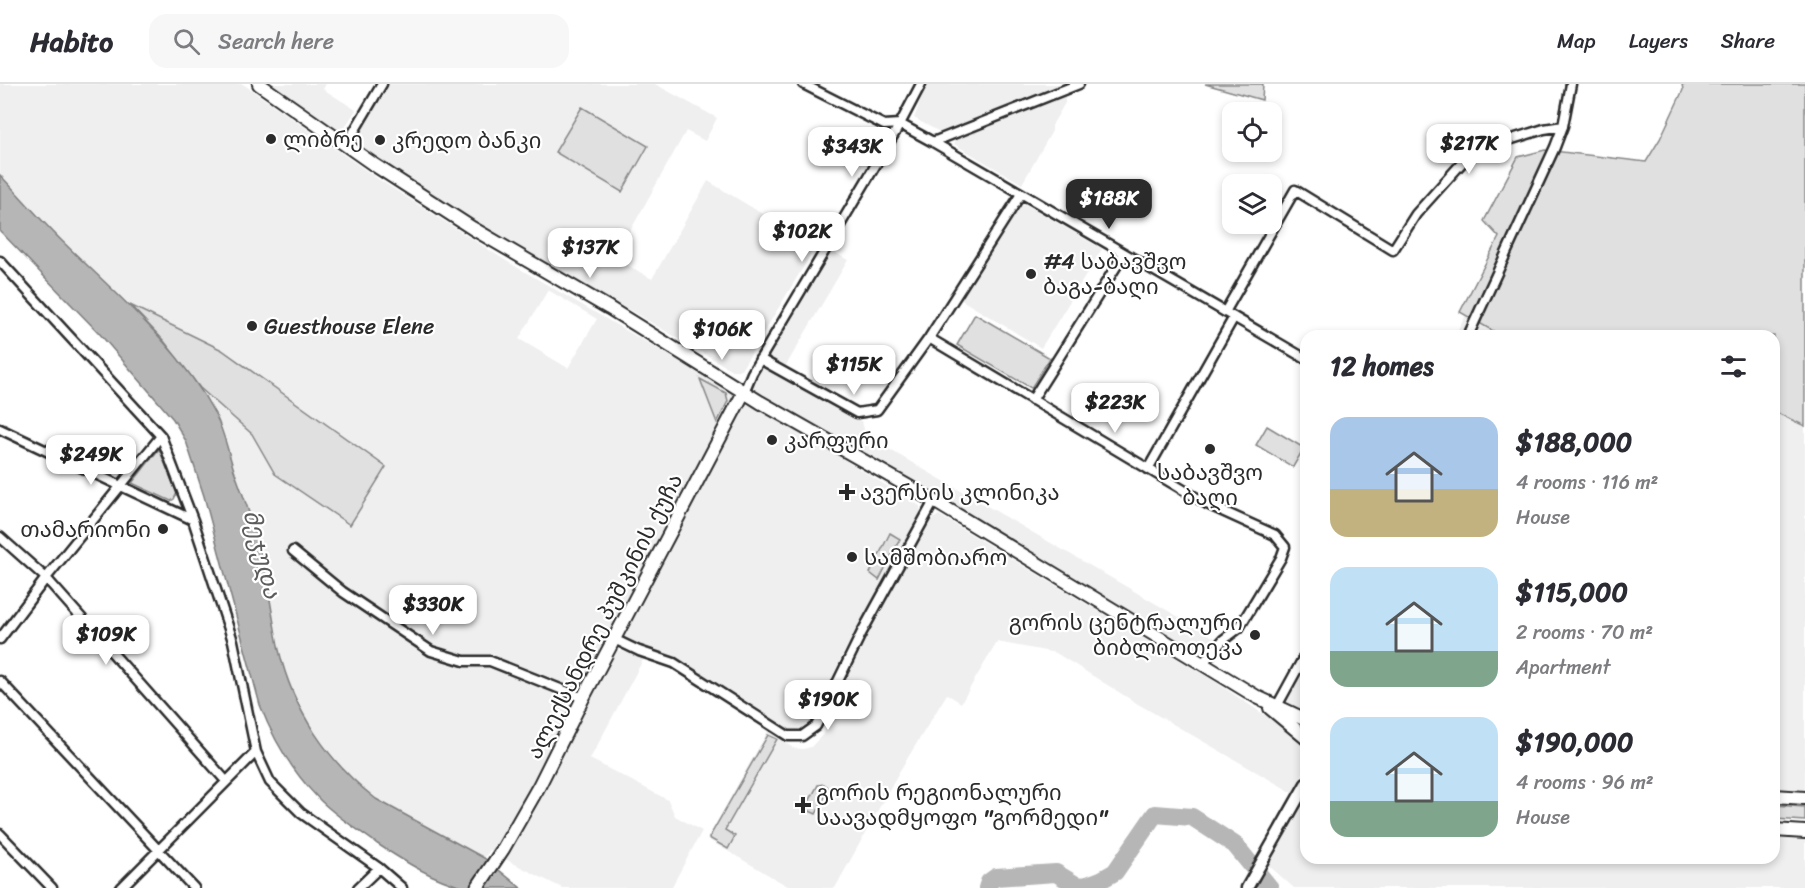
<!DOCTYPE html>
<meta charset="utf-8">
<style>
body{margin:0;font-family:Sriracha,"Noto Sans Georgian",sans-serif;background:#f7f7f7;color:#2b2b33;height:100vh;display:flex;flex-direction:column;font-size:22px;white-space:nowrap}
*{box-sizing:border-box;margin:0}
p{font-size:20px;color:#7c7c81}
.icon{flex:none;width:33px;height:33px;fill:none;stroke:currentColor;stroke-width:2;stroke-linecap:round;stroke-linejoin:round}
.map{position:relative;flex:1;overflow:hidden}
.side{position:absolute;left:1300px;top:246px;width:480px;height:534px;display:flex;flex-direction:column;background:#fff;border-radius:18px;box-shadow:0 3px 9px #0003}
.side>*{flex:none}
.fabs{position:absolute;left:1222px;top:18px;display:grid;gap:12px}
.fabs a{display:grid;place-items:center;width:60px;height:60px;border-radius:12px;background:#fff;box-shadow:0 3px 9px #0003;font-size:30px}
.price{position:absolute;translate:-50% -51px;padding:0 14px;border-radius:12px;background:#fff;color:#222;font-size:20px;line-height:39px;filter:drop-shadow(0 2px 3px #0008)}
.price::after{content:'';position:absolute;left:50%;top:36px;width:18px;height:14px;margin-left:-9px;background:inherit;clip-path:polygon(0 0,100% 0,50% 100%)}
.price.current{background:#2b2b2b;color:#fff}
ul{padding:0;list-style:none}
li{display:flex;align-items:center;gap:18px;height:150px;padding:0 30px}
li span{display:grid;place-items:center;flex:none;width:168px;height:120px;border-radius:18px;color:#555}
li>.icon{margin-inline-start:auto}
span .icon{width:72px;height:72px;fill:#fffc;stroke-width:1}
li b{font-size:26px}
h2{display:flex;justify-content:space-between;align-items:center;height:72px;padding:0 30px;font-size:26px}
header{display:flex;align-items:center;gap:36px;box-sizing:border-box;height:84px;padding:0 30px;background:#fff;border-bottom:2px solid #e1e1e2}
header strong{font-size:28px}
nav{display:flex;gap:33px;margin-inline-start:auto;font-size:21px}
.search{width:420px;height:54px;background:#f7f7f7;display:flex;align-items:center;gap:15px;box-sizing:border-box;padding:0 21px;border-radius:18px;color:#7c7c81;font-size:22px}
.map>svg:first-child{display:block}
</style>
<header>
<strong>Habito</strong>
<div class="search"><svg class="icon" aria-label="search" viewBox="0 0 24 24"><circle cx="10" cy="10" r="6"/><path d="M15 15l6 6"/></svg>Search here</div>
<nav><a>Map</a><a>Layers</a><a>Share</a></nav>
</header>
<div class="map">
<svg width="1805" height="804" viewBox="0 0 1805 804">
<rect width="100%" height="100%" fill="#fff"/>
<filter id="ink" filterUnits="userSpaceOnUse"><feTurbulence type="fractalNoise" baseFrequency=".0167" numOctaves="2"/><feDisplacementMap in="SourceGraphic" scale="12" xChannelSelector="R" yChannelSelector="G"/><feConvolveMatrix kernelMatrix="1 2 1 2 8 2 1 2 1" color-interpolation-filters="sRGB"/></filter>
<g filter="url(#ink)">
<path fill="#efefef" fill-rule="evenodd" d="M0 0H243L378 95 508 178 727 305 733 312 731 321 497 767 490 766 484 774 376 715 361 704 325 666 309 641 297 618 287 593 280 567 258 456 216 332 200 304 130 221 61 156 0 91ZM548 206 597 235 568 284 519 255Z
M272 0H326L323 5 356 26 343 46 338 47Z
M386 0H655L717 34 705 57 686 47 615 174 652 195 708 97 816 162 741 286H732L633 228 481 144 351 56Z
M927 0H1068L945 51 914 34Z
M1065 11V19L1052 41V47L1022 100 954 60 957 52Z
M1025 120 1102 165 1041 264 960 215 1018 124Z
M830 166 848 176 781 290 862 338 866 352 1215 554V559L1204 575 756 308 751 298Z
M1466 231 1495 248 1519 252H1455Z
M745 320 754 321 920 422 921 432 843 570 811 638 802 646H789L679 579 627 557 621 552Z
M1774 328 1805 342V707L1775 705Z
M939 431 1214 597 1306 659V683L1293 709 1138 620 1056 569 997 558 961 619 947 610 899 688 835 804H791L707 755 768 647 793 664 803 665 811 663 825 648 860 561 929 437Z
M617 566 644 574 590 675 668 716 675 732 702 747 671 804H562L505 775 540 713Z
M1306 575V632L1285 622 1286 613Z
M1306 716V774H1774L1775 754 1805 756V804H1294L1268 781Z"/>
<path fill="#e0e0e0" stroke="#868686" stroke-width="1.5" d="M1205 0H1263L1262 16Z
M1682 0H1805V342L1775 328 1774 252H1519L1495 248 1460 228 1499 153 1484 137 1518 73 1545 66 1646 78 1660 55 1683 6Z
M582 23 648 62 622 108 555 68Z
M130 221 222 266 386 383 350 441 275 390 252 350 200 304 164 257Z
M975 230 1050 274 1031 304 957 261Z
M700 295 726 309 728 317 717 339Z
M1267 342 1304 364 1293 383 1256 361Z
M159 365 177 409 174 415 171 417 132 399Z
M890 449 900 455 879 496 870 489Z
M768 651 777 655 725 746 735 752 728 765 709 754Z
M824 700 829 705 816 730 805 725 818 701Z
M1774 721 1805 723V737L1775 735Z"/>
<path fill="#b6b6b6" stroke="#7e7e7e" stroke-width="1.5" d="M0 91C21 113 41 136 62 157 117 211 178 261 215 330 224 347 228 368 234 386 242 409 251 431 257 455 268 491 271 529 279 566 293 626 328 678 376 715L484 774 521 804C508 804 476 804 466 804 432 795 405 778 376 759 357 745 334 731 318 714 292 687 273 655 260 621L204 412 186 357 173 335 99 249 0 147Z"/>
<g fill="none" stroke-linecap="round" stroke-linejoin="round">
<path stroke="#b6b6b6" stroke-width="18" d="M987 804 989 798 996 793 1056 789 1076 801 1085 802 1101 796 1115 788 1155 730 1192 733 1235 761 1270 804"/>
<g stroke="#2b2b2b" stroke-width="13">
<path id="minor" d="M803 0 884 41 900 40 933 58 1306 275
M933 58 1079 0
M346 61 382 0
M0 177 161 352 193 436 233 557 256 668 270 698 301 729 379 784 402 804
M1225 228 1295 106 1393 166 1416 130 1469 71 1477 66 1544 45 1563 42
M1468 252 1555 63 1563 42 1571 0
M929 254 1207 420 1275 451 1285 463 1281 474 1239 544 1223 556 1202 580
M760 275 857 329 877 326 929 254 1021 110
M744 308 752 289 900 40 921 0
M1032 316 1124 170
M0 345 193 436
M1148 385 1234 233
M0 453 46 494 226 697
M293 467 343 508 431 567 464 577H490L583 614
M0 555 46 494 161 352
M614 555 639 567 674 579 788 652H802L816 642 862 548 934 417
M0 597 194 804
M1277 622 1306 569
M0 750 52 804
M121 804 256 668
M358 804 379 784"/>
</g>
<g stroke="#2b2b2b" stroke-width="15">
<path id="tertiary" d="M1247 804 1306 700"/>
</g>
<g stroke="#2b2b2b" stroke-width="16">
<path id="secondary" d="M259 0 373 80 472 144 609 224 760 318 934 417 1257 613 1306 636
M1270 624 1306 654
M1774 712 1805 714
M1774 746 1805 748
M477 804 503 765 539 702 583 614 744 308"/>
</g>
<use href="#minor" stroke="#fff" stroke-width="8"/>
<use href="#tertiary" stroke="#fff" stroke-width="10"/>
<use href="#secondary" stroke="#fff" stroke-width="12"/>
</g>
</g>
<g fill="#2b2b2b" stroke="#fff" stroke-width="2">
<circle cx="271" cy="55" r="6"/>
<circle cx="380" cy="56" r="6"/>
<circle cx="1031" cy="190" r="6"/>
<circle cx="252" cy="242" r="6"/>
<circle cx="772" cy="356" r="6"/>
<circle cx="1210" cy="365" r="6"/>
<path d="M844 399h6v6h6v6h-6v6h-6v-6h-6v-6h6z"/>
<circle cx="163" cy="445" r="6"/>
<circle cx="852" cy="473" r="6"/>
<circle cx="1255" cy="551" r="6"/>
<path d="M800 712h6v6h6v6h-6v6h-6v-6h-6v-6h6z"/>
</g>
<g text-anchor="middle" stroke-width="4.5" stroke-linejoin="round" paint-order="stroke">
<g font-size="22" fill="#2b2b2b" stroke="#fff" text-anchor="start">
<text x="283" y="63">ლიბრე</text>
<text x="392" y="64">კრედო ბანკი</text>
<text x="1043" y="185">#4 საბავშვო<tspan x="1043" dy="25">ბაგა-ბაღი</tspan></text>
<text x="264" y="250">Guesthouse Elene</text>
<text x="784" y="364">კარფური</text>
<text x="1210" y="396" text-anchor="middle">საბავშვო<tspan x="1210" dy="25">ბაღი</tspan></text>
<text x="860" y="416">ავერსის კლინიკა</text>
<text x="151" y="453" text-anchor="end">თამარიონი</text>
<text x="864" y="481">სამშობიარო</text>
<text x="1243" y="546" text-anchor="end">გორის ცენტრალური<tspan x="1243" dy="25">ბიბლიოთეკა</tspan></text>
<text x="816" y="716">გორის რეგიონალური<tspan x="816" dy="25">საავადმყოფო "გორმედი"</tspan></text>
</g>
<g font-size="22" fill="#2b2b2b" stroke="#fff">
<text transform="translate(604 532) rotate(-63)" y="8">ალექსანდრე პუშკინის ქუჩა</text>
</g>
<g font-size="24" font-style="italic" fill="#5c5c5c" stroke="#fff">
<text transform="translate(262 470) rotate(76)" y="8">მეჯუდა</text>
</g>
</g>
</svg>
<div class="fabs">
<a><svg class="icon" aria-label="locate" viewBox="0 0 24 24"><circle cx="12" cy="12" r="6"/><path d="M12 2v4M12 18v4M2 12h4M18 12h4"/></svg></a>
<a><svg class="icon" aria-label="layers" viewBox="0 0 24 24"><path d="M12 4l9 5-9 5-9-5zM3 14l9 5 9-5"/></svg></a>
</div>
<b class="price" style="left:1469px;top:91px">$217K</b>
<b class="price" style="left:852px;top:94px">$343K</b>
<b class="price current" style="left:1109px;top:146px">$188K</b>
<b class="price" style="left:802px;top:179px">$102K</b>
<b class="price" style="left:590px;top:195px">$137K</b>
<b class="price" style="left:722px;top:277px">$106K</b>
<b class="price" style="left:854px;top:312px">$115K</b>
<b class="price" style="left:1115px;top:350px">$223K</b>
<b class="price" style="left:91px;top:402px">$249K</b>
<b class="price" style="left:433px;top:552px">$330K</b>
<b class="price" style="left:106px;top:582px">$109K</b>
<b class="price" style="left:828px;top:647px">$190K</b>
<section class="side">
<h2>12 homes<svg class="icon" aria-label="filters" viewBox="0 0 24 24"><path d="M4 7h16M4 17h16"/><circle cx="9" cy="7" r="2"/><circle cx="15" cy="17" r="2"/></svg></h2>
<ul>
<li><span style="background:linear-gradient(#a9c7e8 60%,#c2b280 0)"><svg class="icon" aria-label="home" viewBox="0 0 24 24"><path d="M3 11l9-7 9 7M6 9v11h12V9"/></svg></span><div><b>$188,000</b><p>4 rooms · 116 m²</p><p>House</p></div></li>
<li><span style="background:linear-gradient(#bfe0f5 70%,#7fa58c 0)"><svg class="icon" aria-label="home" viewBox="0 0 24 24"><path d="M3 11l9-7 9 7M6 9v11h12V9"/></svg></span><div><b>$115,000</b><p>2 rooms · 70 m²</p><p>Apartment</p></div></li>
<li><span style="background:linear-gradient(#bfe0f5 70%,#7fa58c 0)"><svg class="icon" aria-label="home" viewBox="0 0 24 24"><path d="M3 11l9-7 9 7M6 9v11h12V9"/></svg></span><div><b>$190,000</b><p>4 rooms · 96 m²</p><p>House</p></div></li>
</ul>
</section>
</div>
